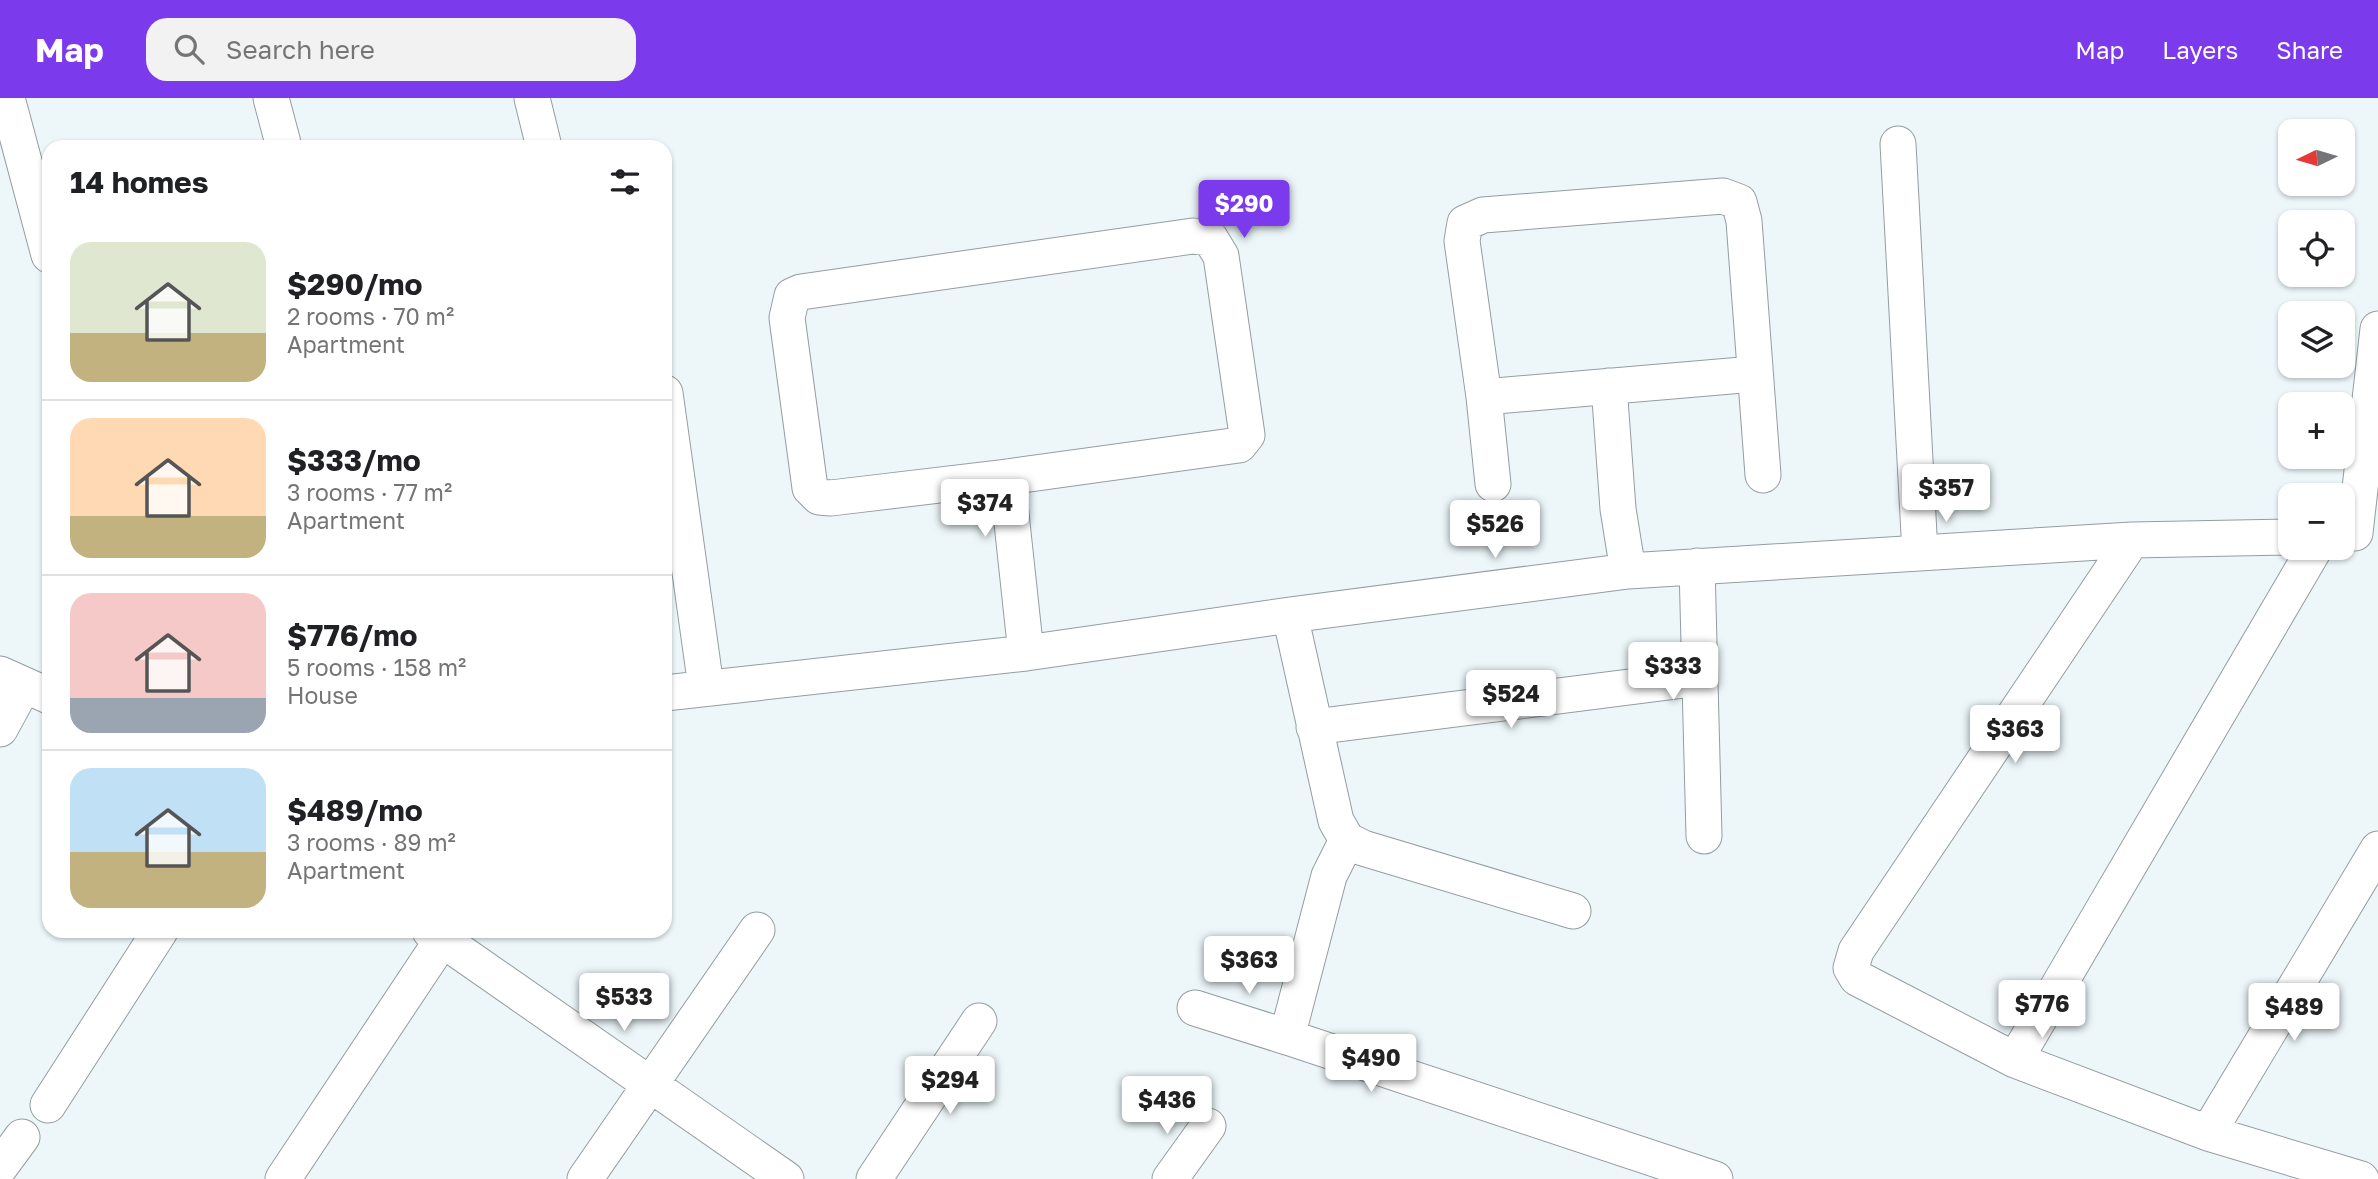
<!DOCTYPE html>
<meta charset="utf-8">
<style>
body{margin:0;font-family:"Golos Text",sans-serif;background:#f2f2f2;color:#202124;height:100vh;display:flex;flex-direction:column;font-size:26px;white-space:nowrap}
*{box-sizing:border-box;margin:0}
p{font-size:23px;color:#757577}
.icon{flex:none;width:38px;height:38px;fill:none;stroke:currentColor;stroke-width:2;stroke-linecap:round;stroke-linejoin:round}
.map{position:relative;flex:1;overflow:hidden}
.side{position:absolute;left:42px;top:42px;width:630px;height:798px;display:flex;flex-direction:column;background:#fff;border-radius:21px;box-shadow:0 2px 5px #0004}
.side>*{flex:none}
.needle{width:46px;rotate:265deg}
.fabs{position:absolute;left:2278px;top:21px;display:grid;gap:14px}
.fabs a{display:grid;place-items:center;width:77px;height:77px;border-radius:14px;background:#fff;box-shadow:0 2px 5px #0004;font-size:35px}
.price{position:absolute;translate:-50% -60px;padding:0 16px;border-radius:7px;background:#fff;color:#222;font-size:23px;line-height:46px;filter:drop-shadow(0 2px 4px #0008)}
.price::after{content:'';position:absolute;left:50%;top:42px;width:21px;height:16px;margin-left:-10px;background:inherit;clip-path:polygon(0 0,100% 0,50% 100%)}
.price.active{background:#7c3aed;color:#fff}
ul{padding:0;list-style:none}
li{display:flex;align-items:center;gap:21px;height:175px;padding:0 28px}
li+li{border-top:2px solid #e0e0e0}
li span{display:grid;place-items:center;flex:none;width:196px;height:140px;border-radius:21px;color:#555}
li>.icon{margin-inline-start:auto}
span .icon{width:84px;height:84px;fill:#fffc;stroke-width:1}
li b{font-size:30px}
h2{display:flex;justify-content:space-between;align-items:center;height:84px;padding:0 28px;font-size:30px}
header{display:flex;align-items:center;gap:42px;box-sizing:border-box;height:98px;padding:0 35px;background:#7c3aed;color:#fff}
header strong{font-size:33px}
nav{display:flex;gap:38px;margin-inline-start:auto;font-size:24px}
.search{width:490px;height:63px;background:#f2f2f2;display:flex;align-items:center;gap:18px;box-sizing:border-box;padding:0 24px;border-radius:21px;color:#757577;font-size:26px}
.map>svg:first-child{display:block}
</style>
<header>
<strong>Map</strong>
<div class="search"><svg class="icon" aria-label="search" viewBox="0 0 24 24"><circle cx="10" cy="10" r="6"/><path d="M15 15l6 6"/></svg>Search here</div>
<nav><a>Map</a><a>Layers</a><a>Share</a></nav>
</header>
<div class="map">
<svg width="2378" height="1081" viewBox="0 0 2378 1081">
<rect width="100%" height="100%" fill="#edf7fa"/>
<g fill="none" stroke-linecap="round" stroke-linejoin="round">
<g stroke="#949da0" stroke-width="37">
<path id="street" d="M7 0 49 157
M271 0 284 49
M532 0 544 49
M1898 46 1920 455
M1193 138 1210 140 1221 158 1247 337 1239 347 1007 379 831 400 819 399 810 390 787 220 792 198 801 194Z
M1609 288 1618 411 1628 473
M665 295 706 589
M1484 299 1754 276
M1007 379 1026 555
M1493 386 1484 299 1462 143 1465 125 1483 117 1723 98 1739 104 1744 123 1763 377
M2355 435 2378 231
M2132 442 1856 853 1851 870 1857 880 2015 962 2208 1035
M1697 468 1704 738
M1290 517 1336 723 1347 742 1363 750 1573 813
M0 576 49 598
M665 595 1026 555 1290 517 1628 473 2132 442 2291 439
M1314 629 1700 580
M0 631 24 587
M1347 742 1329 778 1287 939 1715 1081
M430 833 786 1081
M1195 910 1287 939
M2015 962 2315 450
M48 1007 160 833
M0 1069 22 1039
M283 1081 442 842
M585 1081 757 832
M874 1081 979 923
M1170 1081 1208 1028
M2361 1081 2208 1035 2378 751"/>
</g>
<use href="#street" stroke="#fff" stroke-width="35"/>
</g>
</svg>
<div class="fabs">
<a><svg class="needle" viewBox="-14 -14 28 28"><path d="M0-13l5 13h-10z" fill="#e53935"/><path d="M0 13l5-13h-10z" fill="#757577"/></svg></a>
<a><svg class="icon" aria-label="locate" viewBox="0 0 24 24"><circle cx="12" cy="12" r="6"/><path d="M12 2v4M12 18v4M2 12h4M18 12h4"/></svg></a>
<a><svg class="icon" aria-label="layers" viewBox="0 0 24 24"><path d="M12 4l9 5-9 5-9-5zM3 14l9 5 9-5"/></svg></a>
<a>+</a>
<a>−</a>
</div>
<b class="price active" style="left:1244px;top:142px">$290</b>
<b class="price" style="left:1946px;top:426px">$357</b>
<b class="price" style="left:985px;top:441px">$374</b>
<b class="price" style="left:1495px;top:462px">$526</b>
<b class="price" style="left:1673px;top:604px">$333</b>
<b class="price" style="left:1511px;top:632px">$524</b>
<b class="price" style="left:2015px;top:667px">$363</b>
<b class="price" style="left:1249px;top:898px">$363</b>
<b class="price" style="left:624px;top:935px">$533</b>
<b class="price" style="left:2042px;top:942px">$776</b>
<b class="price" style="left:2294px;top:945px">$489</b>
<b class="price" style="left:1371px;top:996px">$490</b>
<b class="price" style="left:950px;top:1018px">$294</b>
<b class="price" style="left:1167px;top:1038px">$436</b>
<section class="side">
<h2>14 homes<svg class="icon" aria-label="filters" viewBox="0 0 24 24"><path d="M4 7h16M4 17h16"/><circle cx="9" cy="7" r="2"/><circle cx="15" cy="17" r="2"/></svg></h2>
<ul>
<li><span style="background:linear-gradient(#dfe7d0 65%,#c2b280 0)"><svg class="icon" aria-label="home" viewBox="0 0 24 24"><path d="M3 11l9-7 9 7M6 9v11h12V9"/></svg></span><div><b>$290/mo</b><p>2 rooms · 70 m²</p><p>Apartment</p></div></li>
<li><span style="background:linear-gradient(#ffd9b3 70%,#c2b280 0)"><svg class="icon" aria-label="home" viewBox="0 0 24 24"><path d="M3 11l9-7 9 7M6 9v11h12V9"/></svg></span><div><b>$333/mo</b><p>3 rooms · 77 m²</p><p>Apartment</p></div></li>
<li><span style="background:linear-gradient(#f6c9c9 75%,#9aa5b1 0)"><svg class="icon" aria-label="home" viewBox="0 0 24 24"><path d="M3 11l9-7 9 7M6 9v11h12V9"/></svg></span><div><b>$776/mo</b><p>5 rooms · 158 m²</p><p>House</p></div></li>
<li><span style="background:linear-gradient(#bfe0f5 60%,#c2b280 0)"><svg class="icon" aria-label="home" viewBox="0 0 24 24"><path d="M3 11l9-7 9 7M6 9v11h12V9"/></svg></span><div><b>$489/mo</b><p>3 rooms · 89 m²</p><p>Apartment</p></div></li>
</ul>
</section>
</div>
